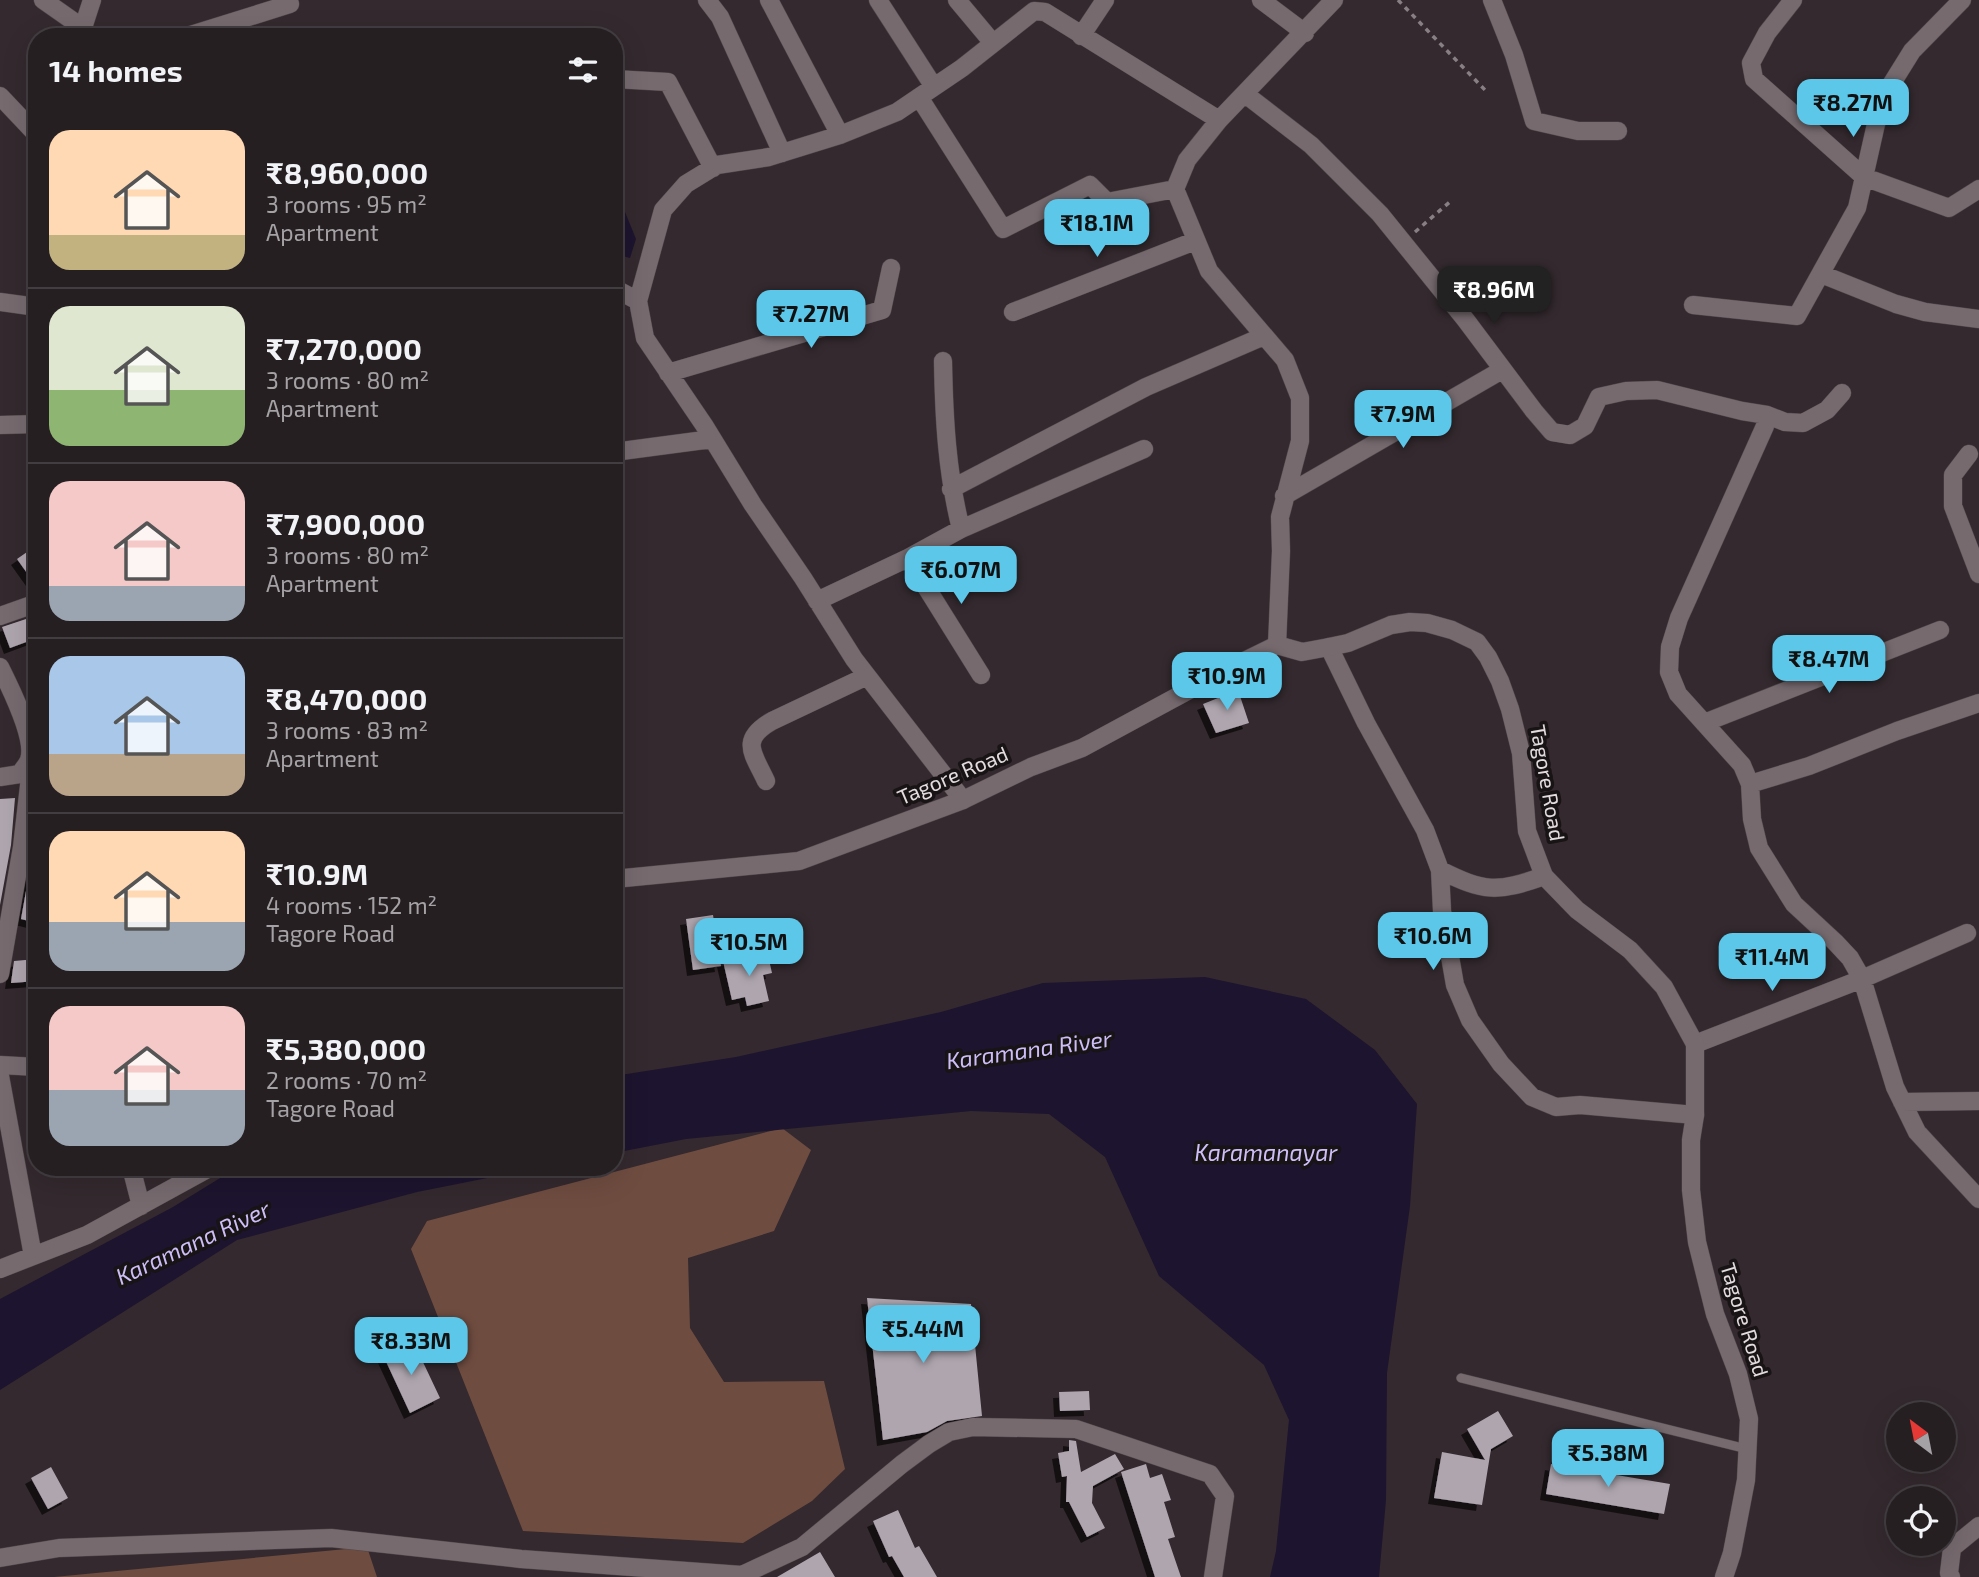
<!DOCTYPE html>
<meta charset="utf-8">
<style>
body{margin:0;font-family:"Exo 2",sans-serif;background:#322c2f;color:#f1f3f6;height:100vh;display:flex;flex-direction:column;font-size:26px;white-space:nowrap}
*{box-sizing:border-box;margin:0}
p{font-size:23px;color:#a4a2a5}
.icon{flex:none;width:38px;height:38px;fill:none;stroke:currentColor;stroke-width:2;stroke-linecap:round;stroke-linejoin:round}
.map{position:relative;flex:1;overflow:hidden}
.drawer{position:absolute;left:28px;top:28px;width:595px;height:1148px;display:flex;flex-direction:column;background:#261f22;border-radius:28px;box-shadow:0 7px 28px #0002,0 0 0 2px #423d40}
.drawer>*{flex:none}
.needle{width:46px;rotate:328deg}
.tools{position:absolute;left:1886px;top:1402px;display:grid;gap:14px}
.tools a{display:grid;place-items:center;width:70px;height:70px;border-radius:50%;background:#261f22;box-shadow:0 7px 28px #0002,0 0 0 2px #423d40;font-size:35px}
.price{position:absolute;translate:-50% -60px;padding:0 16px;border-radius:14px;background:#5cc7e8;color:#111;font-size:23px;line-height:46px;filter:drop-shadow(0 2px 4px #0008)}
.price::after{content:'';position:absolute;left:50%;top:42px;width:21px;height:16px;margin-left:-10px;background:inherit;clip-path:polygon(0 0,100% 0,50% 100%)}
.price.active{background:#222;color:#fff}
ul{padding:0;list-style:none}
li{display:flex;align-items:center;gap:21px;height:175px;padding:0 21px}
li+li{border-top:2px solid #423d40}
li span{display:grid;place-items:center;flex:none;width:196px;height:140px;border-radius:21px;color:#555}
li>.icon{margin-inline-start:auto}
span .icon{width:84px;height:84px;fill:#fffc;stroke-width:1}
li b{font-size:30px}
h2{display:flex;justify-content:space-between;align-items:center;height:84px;padding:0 21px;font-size:30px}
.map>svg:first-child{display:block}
</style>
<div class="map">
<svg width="1979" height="1577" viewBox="0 0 1979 1577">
<defs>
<filter id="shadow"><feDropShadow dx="-6" dy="6" stdDeviation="0" flood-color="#0009"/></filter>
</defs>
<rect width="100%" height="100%" fill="#33292e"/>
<path fill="#6f4c40" d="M782 1128 811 1150 774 1231 688 1258 690 1328 724 1382 824 1381 845 1469 812 1501 743 1543 523 1531 411 1249 427 1221Z
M367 1547 377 1577H54Z"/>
<path fill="#1d142f" d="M614 193 623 207 636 239 630 258 619 255 614 247Z
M1205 977 1306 999 1375 1050 1417 1104 1410 1206 1387 1373 1386 1500 1379 1577H1270L1276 1551 1289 1420 1264 1365 1159 1276 1105 1157 1049 1114 971 1111 686 1139 614 1153V1076L736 1057 941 1012 1043 983Z
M238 1167H543L417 1192 237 1240 0 1390V1299L173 1207Z"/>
<path fill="#aea5ae" filter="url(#shadow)" d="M37 545V587L17 559Z
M37 615V638L10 648 2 627 29 618 30 620Z
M1238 690 1249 723 1216 733 1203 704Z
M15 798 11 845 0 905V799Z
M32 858 37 859V923L21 919Z
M713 915 721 966 693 970 686 919Z
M767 951 772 973 763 975 769 1001 747 1006 745 997 732 1000 723 961Z
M37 959V981L11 983 14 961Z
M867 1298 971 1304 982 1416 947 1421 927 1432 883 1440Z
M413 1341 440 1398 410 1413 383 1355Z
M1089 1391 1090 1410 1060 1411 1059 1392Z
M1498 1411 1513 1436 1491 1449 1482 1505 1434 1498 1442 1452 1485 1460 1467 1429Z
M1069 1440 1076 1441 1081 1472 1115 1454 1124 1469 1093 1486 1092 1503 1105 1528 1087 1537 1069 1502H1066L1067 1476 1062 1477 1058 1453 1069 1451Z
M1146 1464 1150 1478 1162 1474 1171 1500 1164 1502 1175 1537 1168 1539 1181 1577H1155L1121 1472Z
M1551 1464 1670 1484 1664 1514 1546 1494Z
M51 1467 68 1498 48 1509 31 1478Z
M898 1510 915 1548 919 1546 937 1577H904L892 1556 889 1557 873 1521Z
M820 1552 835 1577H777Z"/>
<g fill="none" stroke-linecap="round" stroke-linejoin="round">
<g stroke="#4f474a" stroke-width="10">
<path id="service" d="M1461 1378 1747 1449"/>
</g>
<g stroke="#4f474a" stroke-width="19">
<path id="minor" d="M43 0 83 28
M707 0 720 17 782 153
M769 0 840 135
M878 0 934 87
M957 0 993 43
M1261 0 1305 33
M1492 0 1514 55 1534 121 1578 131H1618
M1793 0 1767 33 1751 63 1754 79 1864 177 1949 208 1979 189
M1081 36 1105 0
M184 37 290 4
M614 79 668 82 713 168
M1245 94 1311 145 1380 214 1465 319 1534 411 1552 432 1570 435 1585 426 1599 397 1626 391 1657 390 1742 411 1767 415 1785 422 1803 423 1827 410 1842 393
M0 96 37 135
M919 97 1003 229 1090 185 1107 202 1175 189
M1821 274 1896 304 1925 312 1979 319
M614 288 638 301
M1693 305 1797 316 1857 208 1876 124 1889 88 1912 51 1962 0
M1013 312 1195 241
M943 361C944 419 947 473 961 529
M668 373 882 310 891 268
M1767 415 1765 426 1679 618 1670 647 1669 672 1678 694 1742 765 1750 784 1752 819 1759 848 1794 904 1835 942 1850 958 1862 979 1895 1087 1917 1132 1979 1199
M0 425 37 424
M614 452 712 439
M1969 454 1953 475V506L1979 574
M951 489 1146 387 1264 336
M1284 496 1502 370
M908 558 981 675
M817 601 908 558 961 529 1144 449
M0 616 37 603
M1277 645 1281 551 1280 517 1300 441V398L1285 360 1209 271 1175 189 1187 160 1219 120 1334 0
M1329 647 1366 723 1425 830 1440 870 1442 911 1455 985 1470 1020 1501 1064 1532 1097 1556 1107 1580 1105 1695 1115
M1704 723 1940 630
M766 781C753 753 739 740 772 721L867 676
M1750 784 1809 766 1897 731 1979 703
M963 800 854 659 803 578 753 505 704 425 645 338 638 301 663 210 686 184 717 165 769 157 840 135 897 112 962 68 1034 11 1045 12 1219 120
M1440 870C1484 892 1497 893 1544 876
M0 974 22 847 30 777
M1695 1044 1862 979 1967 933
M0 1065 37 1067
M0 1076 33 1256
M1902 1102 1979 1101
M131 1167 141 1206
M0 1269 87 1235 211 1167
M0 1558 59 1548 331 1538 521 1559 742 1575 743 1577
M742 1575 802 1547 902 1464 929 1444 949 1432 973 1427 1076 1429 1210 1474 1225 1496 1213 1577
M1951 1577 1949 1573 1952 1548 1979 1526"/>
</g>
<g stroke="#4f474a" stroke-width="19">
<path id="tertiary" d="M80 37 92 0
M0 302 37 307
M0 667C10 687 36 739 29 760 27 765 22 770 20 774L0 777
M20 774 30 777 37 776
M614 879 799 861 963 800 1031 767 1082 748 1228 669 1277 645 1302 652 1329 647 1348 643 1391 625 1410 622 1427 623 1452 630 1477 642 1488 657 1500 681 1510 709 1521 753 1527 831 1544 876 1577 910 1630 950 1664 987 1695 1044V1115L1691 1140V1190L1697 1242 1715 1314 1738 1374 1749 1419 1746 1480 1732 1553 1724 1577"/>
</g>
<path stroke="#877f83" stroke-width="3.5" stroke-dasharray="5 5" stroke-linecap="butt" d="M1398 0 1486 91
M1415 232 1452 200"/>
<use href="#service" stroke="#766a6f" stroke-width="9"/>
<use href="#minor" stroke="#766a6f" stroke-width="18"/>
<use href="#tertiary" stroke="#766a6f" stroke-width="18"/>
</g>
<g text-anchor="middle" stroke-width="7" stroke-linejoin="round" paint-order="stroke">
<g font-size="21" fill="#e3dcdf" stroke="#181315">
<text transform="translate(953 776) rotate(-23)" y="7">Tagore Road</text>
<text transform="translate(1547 783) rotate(80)" y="7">Tagore Road</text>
<text transform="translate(1744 1320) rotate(73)" y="7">Tagore Road</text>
</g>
<g font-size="23" font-style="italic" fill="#cebef8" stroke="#181315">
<text transform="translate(1029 1050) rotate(-8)" y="8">Karamana River</text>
<text x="1266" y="1161">Karamanayar</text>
<text transform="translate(193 1243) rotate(-25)" y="8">Karamana River</text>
</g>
</g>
</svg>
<div class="tools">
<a><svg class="needle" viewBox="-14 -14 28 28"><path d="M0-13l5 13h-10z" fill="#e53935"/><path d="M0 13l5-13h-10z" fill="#a4a2a5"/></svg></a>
<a><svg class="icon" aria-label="locate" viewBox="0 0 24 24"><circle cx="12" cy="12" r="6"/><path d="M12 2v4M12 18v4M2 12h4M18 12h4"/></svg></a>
</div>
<b class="price" style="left:1853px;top:139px">₹8.27M</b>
<b class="price" style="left:1097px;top:259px">₹18.1M</b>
<b class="price active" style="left:1494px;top:326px">₹8.96M</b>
<b class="price" style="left:811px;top:350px">₹7.27M</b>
<b class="price" style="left:1403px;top:450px">₹7.9M</b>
<b class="price" style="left:961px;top:606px">₹6.07M</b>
<b class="price" style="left:1829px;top:695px">₹8.47M</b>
<b class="price" style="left:1227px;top:712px">₹10.9M</b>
<b class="price" style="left:1433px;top:972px">₹10.6M</b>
<b class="price" style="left:749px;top:978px">₹10.5M</b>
<b class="price" style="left:1772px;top:993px">₹11.4M</b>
<b class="price" style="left:923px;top:1365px">₹5.44M</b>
<b class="price" style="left:411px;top:1377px">₹8.33M</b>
<b class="price" style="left:1608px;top:1489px">₹5.38M</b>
<section class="drawer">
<h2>14 homes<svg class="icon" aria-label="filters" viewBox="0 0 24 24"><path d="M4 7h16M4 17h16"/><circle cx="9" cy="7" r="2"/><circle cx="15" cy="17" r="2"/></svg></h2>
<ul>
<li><span style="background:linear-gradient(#ffd9b3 75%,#c2b280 0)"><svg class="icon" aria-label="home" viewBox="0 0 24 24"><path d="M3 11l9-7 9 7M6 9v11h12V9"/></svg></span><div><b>₹8,960,000</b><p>3 rooms · 95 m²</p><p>Apartment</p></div></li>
<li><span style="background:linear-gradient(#dfe7d0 60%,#8fb573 0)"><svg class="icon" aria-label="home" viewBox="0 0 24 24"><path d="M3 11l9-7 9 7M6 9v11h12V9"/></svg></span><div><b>₹7,270,000</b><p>3 rooms · 80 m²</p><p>Apartment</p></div></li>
<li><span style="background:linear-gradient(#f6c9c9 75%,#9aa5b1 0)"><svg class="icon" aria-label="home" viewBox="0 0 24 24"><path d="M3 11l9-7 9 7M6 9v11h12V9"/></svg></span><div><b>₹7,900,000</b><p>3 rooms · 80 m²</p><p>Apartment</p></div></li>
<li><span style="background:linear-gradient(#a9c7e8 70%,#b9a48a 0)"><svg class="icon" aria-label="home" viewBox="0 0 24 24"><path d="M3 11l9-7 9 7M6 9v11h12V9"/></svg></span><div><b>₹8,470,000</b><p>3 rooms · 83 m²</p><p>Apartment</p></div></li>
<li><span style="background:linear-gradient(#ffd9b3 65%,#9aa5b1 0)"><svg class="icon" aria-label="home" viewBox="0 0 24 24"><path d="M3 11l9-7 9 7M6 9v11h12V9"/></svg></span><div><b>₹10.9M</b><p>4 rooms · 152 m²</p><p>Tagore Road</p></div></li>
<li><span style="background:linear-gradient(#f6c9c9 60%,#9aa5b1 0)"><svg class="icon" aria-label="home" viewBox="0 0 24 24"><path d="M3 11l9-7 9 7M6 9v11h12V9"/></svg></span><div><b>₹5,380,000</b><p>2 rooms · 70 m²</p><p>Tagore Road</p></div></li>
</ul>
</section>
</div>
